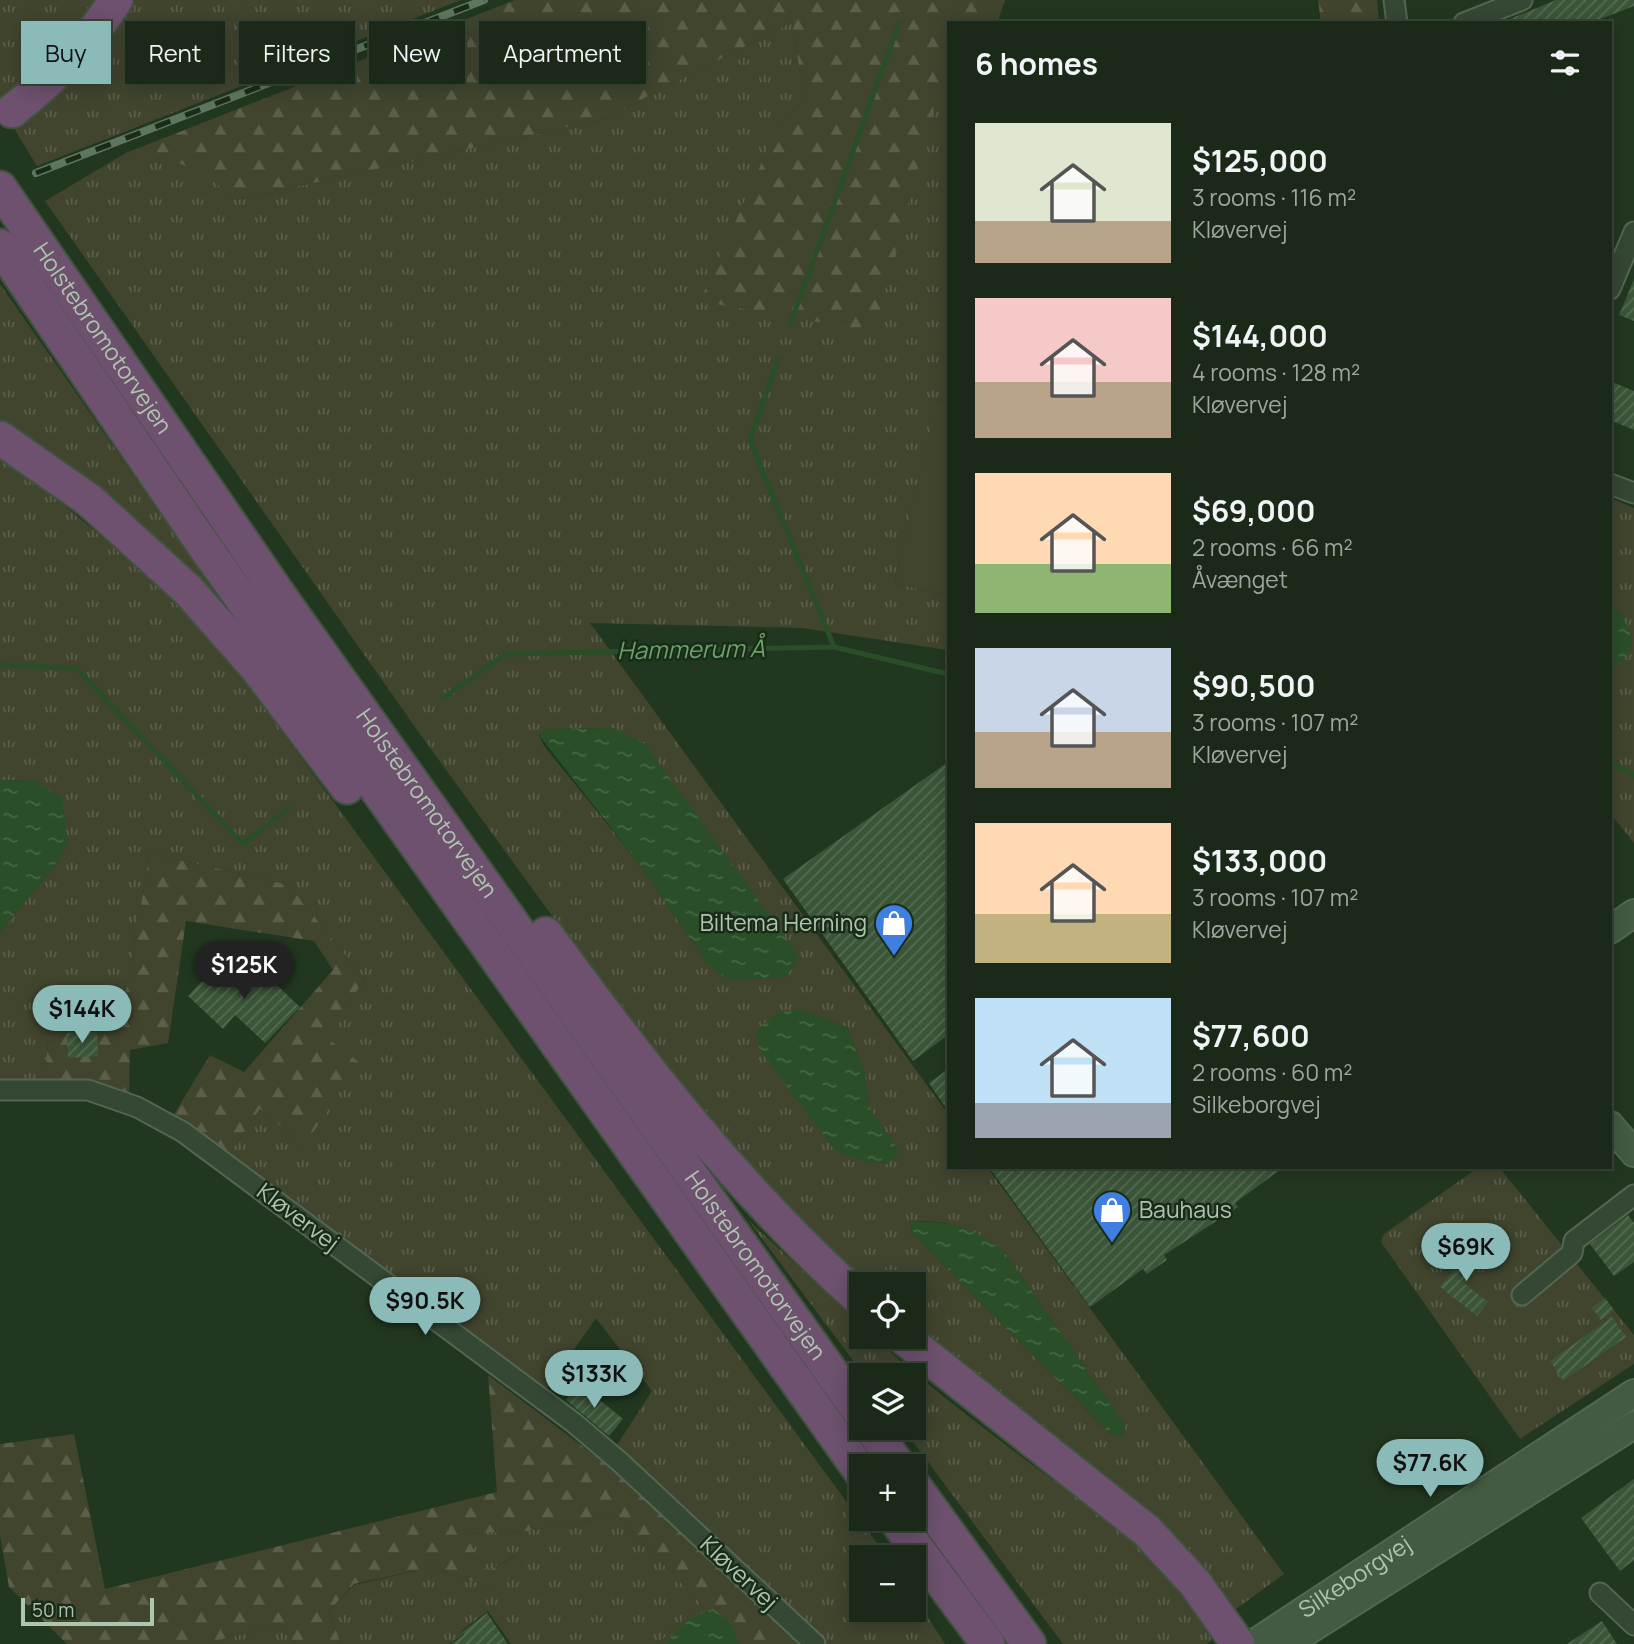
<!DOCTYPE html>
<meta charset="utf-8">
<style>
body{margin:0;font-family:Manrope,sans-serif;background:#233121;color:#f1f3f6;height:100vh;display:flex;flex-direction:column;font-size:26px;white-space:nowrap}
*{box-sizing:border-box;margin:0}
p{font-size:23px;color:#9fa6a2}
.icon{flex:none;width:38px;height:38px;fill:none;stroke:currentColor;stroke-width:2;stroke-linecap:round;stroke-linejoin:round}
.map{position:relative;flex:1;overflow:hidden}
.side{position:absolute;left:947px;top:21px;width:665px;height:1148px;display:flex;flex-direction:column;background:#1a2918;border-radius:0px;box-shadow:0 4px 18px #0003,0 0 0 2px #384537}
.side>*{flex:none}
.top-card{position:absolute;left:21px;top:21px;width:665px;height:63px;display:flex;gap:14px}
.tools{position:absolute;left:849px;top:1272px;display:grid;gap:14px}
.tools a{display:grid;place-items:center;width:77px;height:77px;border-radius:0px;background:#1a2918;box-shadow:0 4px 18px #0003,0 0 0 2px #384537;font-size:35px}
.scale{position:absolute;left:21px;bottom:18px;width:133px;box-sizing:border-box;padding-left:7px;border:4px solid #aec5ae;border-top:0;font-size:19px;line-height:24px;white-space:nowrap;color:#aec5ae;-webkit-text-stroke:5px #1a2c19;paint-order:stroke}
.price{position:absolute;translate:-50% -60px;padding:0 16px;border-radius:24px;background:#8bbbb9;color:#111;font-size:23px;line-height:46px;filter:drop-shadow(0 2px 4px #0008)}
.price::after{content:'';position:absolute;left:50%;top:42px;width:21px;height:16px;margin-left:-10px;background:inherit;clip-path:polygon(0 0,100% 0,50% 100%)}
.price.on{background:#222;color:#fff}
ul{padding:0;list-style:none}
li{display:flex;align-items:center;gap:21px;height:175px;padding:0 28px}
li span{display:grid;place-items:center;flex:none;width:196px;height:140px;border-radius:0px;color:#555}
li>.icon{margin-inline-start:auto}
span .icon{width:84px;height:84px;fill:#fffc;stroke-width:1}
li b{font-size:30px}
h2{display:flex;justify-content:space-between;align-items:center;height:84px;padding:0 28px;font-size:30px}
.pill{padding:0 24px;border-radius:0px;background:#1a2918;box-shadow:0 4px 18px #0003,0 0 0 2px #384537;font-size:24px;line-height:63px}
.pill.on{background:#8bbbb9;color:#111}
.map>svg:first-child{display:block}
</style>
<div class="map">
<svg width="1634" height="1644" viewBox="0 0 1634 1644">
<defs>
<pattern id="grass-tufts" width="24" height="20" patternUnits="userSpaceOnUse" patternTransform="scale(1.75)"><rect width="24" height="20" fill="#41452e"/><path d="M3 7l-1-3M5 7V3M7 7l1-3M15 17l-1-3M17 17v-4M19 17l1-3" fill="none" stroke="#5a5e4a"/></pattern>
<pattern id="forest-firs" width="22" height="20" patternUnits="userSpaceOnUse" patternTransform="scale(1.75)"><rect width="22" height="20" fill="#41452e"/><path d="M5 1l3.5 6h-7zM16 11l3.5 6h-7z" fill="#5a5e4a"/></pattern>
<pattern id="water-ripples" width="26" height="14" patternUnits="userSpaceOnUse" patternTransform="scale(1.75)"><rect width="26" height="14" fill="#2a4f28"/><path d="M2 4q2-2 4 0t4 0M15 11q2-2 4 0t4 0" fill="none" stroke="#466745"/></pattern>
<pattern id="building-hatch" width="6" height="6" patternUnits="userSpaceOnUse" patternTransform="scale(1.75)"><rect width="6" height="6" fill="#3b5539"/><path d="M-1 1l2-2M0 6l6-6M5 7l2-2" fill="none" stroke="#556c53"/></pattern>
</defs>
<rect width="100%" height="100%" fill="#223720"/>
<path fill="url(#grass-tufts)" fill-rule="evenodd" d="M0 0H103L86 23 0 100Z
M131 0H461L37 166 15 130 90 60Z
M792 22 804 100 777 128 941 80 948 83V403L938 400 894 583 948 596V650L802 628 590 623 948 1114V1167H987L1284 1574 1232 1612 914 1327V1284H867L759 1181 651 1052 420 734 45 201 126 153 162 155 212 178 236 200 604 119ZM615 728 708 965 637 861 544 746 539 735 548 729ZM798 1009 847 1027 865 1074 868 1106 900 1152ZM912 1221C951 1220 975 1228 1005 1253L1125 1425 1123 1436 1110 1434 911 1232Z
M0 284 224 605 96 490 0 423Z
M0 452 167 591 212 636 887 1557 861 1558V1610H914V1596L945 1644H819L613 1451 652 1391 596 1318 545 1391 226 1158 260 1109 304 1146 322 1035 365 980 289 885 150 853 122 1014 49 1022 45 1082 0 1083V932L55 865 68 842 34 781 0 780Z
M1610 498 1634 508V843L1610 813V671L1622 614 1610 606Z
M1479 1167H1499L1634 1335V1364L1520 1439 1381 1242 1384 1234Z
M748 1220 861 1325V1337H874C921 1381 972 1419 1023 1458 1081 1502 1191 1570 1212 1640L1207 1644H1063L903 1428H914V1376L864 1375Z
M618 1516 701 1604 657 1644H511L488 1611 461 1631 463 1635 449 1644H341L329 1611 354 1585 432 1567 496 1589 517 1555 487 1571 463 1534 527 1531Z
M278 1625 295 1644H204Z"/>
<path fill="url(#forest-firs)" d="M515 0H1005L997 23H948V83L941 81 874 332 700 301 777 128 804 100 792 22 604 119 236 200C202 169 172 156 126 153Z
M1318 0H1377L1379 23H1321Z
M150 853 289 885 365 980 323 1035 359 1062 304 1146 260 1109 226 1158 170 1121 210 1055 244 1072 333 970 314 941 186 921 168 1043 130 1050 129 1094 86 1079 45 1082 49 1022 122 1013Z
M488 1375 614 1470 801 1644H657L701 1604 618 1516 527 1531 464 1534 487 1571 518 1555 527 1563 496 1589 432 1567 354 1584 329 1611 341 1644H295L278 1625 204 1644H67L9 1587 0 1536V1444L74 1434 105 1589 497 1492Z"/>
<path fill="#41452e" d="M937 400 948 403V596L894 583Z"/>
<path fill="url(#water-ripples)" d="M1610 606 1622 614 1633 642 1625 658 1610 671Z
M615 728 645 744 794 949 799 958 786 977 728 980 708 965 637 861 539 735 548 729Z
M0 780 35 781 62 798 68 842 55 865 0 932Z
M798 1009 847 1027 865 1074 868 1106 900 1152 887 1164 866 1162 835 1151 759 1049 756 1030 778 1013Z
M912 1221C955 1223 972 1225 1005 1253L1125 1425 1123 1436 1110 1434 911 1232Z
M713 1609 731 1623 738 1644H666C679 1625 692 1616 713 1609Z"/>
<g fill="none" stroke-linecap="round" stroke-linejoin="round">
<path stroke="#2a4f28" stroke-width="5" d="M790 325 899 24
M778 359 750 440 834 647
M0 665 76 668 243 844 288 809
M443 698 505 654 834 647 948 674
M1610 763 1634 775"/>
</g>
<path fill="url(#building-hatch)" d="M1556 0H1634V6L1590 23H1500Z
M1634 279V321L1619 315Z
M1610 381 1634 391V430L1610 420Z
M948 762V1035L913 1061 783 879Z
M224 957 256 986 266 975 300 1007 265 1043 235 1015 223 1029 188 996Z
M97 1032 98 1056 68 1058 67 1033Z
M948 1069V1111L929 1083Z
M989 1167H1284L1235 1203 1238 1207 1164 1255 1167 1260 1147 1274 1143 1269 1090 1307Z
M1628 1215 1634 1223V1262L1614 1276 1590 1244Z
M1473 1246 1485 1260 1465 1284 1488 1302 1477 1316 1440 1287Z
M1605 1298 1614 1310 1601 1320 1592 1308Z
M1612 1317 1626 1337 1563 1381 1550 1361Z
M579 1383 623 1419 609 1436 566 1400Z
M1634 1479V1560L1620 1571 1581 1518Z
M487 1613 508 1644H451L464 1635 462 1632Z
M1602 1621 1617 1644H1567Z"/>
<g fill="none" stroke-linecap="round" stroke-linejoin="round">
<g stroke="#526651" stroke-width="23">
<path id="street" d="M1394 0 1397 23
M1464 23 1522 0
M1610 289 1634 232
M1610 484 1634 493
M0 1090H88L137 1107 183 1132 573 1422 620 1462 815 1644
M1522 1295 1572 1253 1574 1241 1634 1195
M1600 1593 1634 1625"/>
</g>
<g stroke="#526651" stroke-width="30">
<g id="secondary">
<path d="M1610 930 1634 913"/>
<path d="M1610 1125 1634 1153"/>
<path id="s1" d="M1253 1644 1634 1393"/>
<path d="M1287 1644 1634 1425"/>
</g>
</g>
<g stroke="#3f523e" stroke-width="37">
<g id="highway">
<path d="M12 111C55 77 86 46 116 0"/>
<path id="s2" d="M0 188 279 595 861 1414"/>
<path d="M0 246 200 540 861 1472"/>
<path d="M0 438 89 500 188 590 256 667 347 787"/>
<path d="M546 934C640 1063 741 1193 861 1300"/>
<path d="M903 1337 1147 1531 1195 1583 1238 1644"/>
<path d="M871 1428 899 1466"/>
<path d="M914 1486 1029 1644"/>
<path d="M895 1519 988 1644"/>
</g>
</g>
<use href="#street" stroke="#354834" stroke-width="19"/>
<use href="#secondary" stroke="#425b42" stroke-width="26"/>
<use href="#highway" stroke="#6d516e" stroke-width="33"/>
<g stroke="#5e765d" stroke-width="8">
<path id="rail" d="M36 173 484 0"/>
</g>
<use href="#rail" stroke="#1a2c19" stroke-width="5" stroke-dasharray="16" stroke-linecap="butt"/>
</g>
<defs>
<g id="shop-pin" transform="scale(2.0125)"><path d="M0 17L-7.5 6A9.5 9.5 0 1 1 7.5 6Z" fill="#3f7fe0" stroke="#1a2c19"/><path d="M-5-2.5h2.3a2.7 3.5 0 0 1 5.4 0H5L5.5 6h-11ZM-1.5-2.5h3a1.5 2.3 0 0 0-3 0Z" fill="#fff"/></g>
</defs>
<g fill-rule="evenodd">
<use href="#shop-pin" x="894" y="923"/>
<use href="#shop-pin" x="1112" y="1210"/>
</g>
<g text-anchor="middle" stroke-width="5" stroke-linejoin="round" paint-order="stroke">
<g font-size="23" fill="#aec5ae" stroke="#1a2c19">
<text dy="8" stroke="none"><textPath href="#s2" startOffset="182">Holstebromotorvejen</textPath></text>
<text dy="8" stroke="none"><textPath href="#s2" startOffset="749">Holstebromotorvejen</textPath></text>
<text transform="translate(298 1217) rotate(37)" y="8">Kløvervej</text>
<text dy="8" stroke="none"><textPath href="#s2" startOffset="1316">Holstebromotorvejen</textPath></text>
<text transform="translate(739 1573) rotate(43)" y="8">Kløvervej</text>
<text dy="8" stroke="none"><textPath href="#s1" startOffset="122">Silkeborgvej</textPath></text>
</g>
<g font-size="23" fill="#aec5ae" stroke="#1a2c19" text-anchor="end">
<text x="867" y="931">Biltema Herning</text>
<text x="1139" y="1218" text-anchor="start">Bauhaus</text>
</g>
<g font-size="24" font-style="italic" fill="#6aa467" stroke="#1a2c19">
<text transform="translate(691 650) rotate(-1)" y="8">Hammerum Å</text>
</g>
</g>
</svg>
<div class="tools">
<a><svg class="icon" aria-label="locate" viewBox="0 0 24 24"><circle cx="12" cy="12" r="6"/><path d="M12 2v4M12 18v4M2 12h4M18 12h4"/></svg></a>
<a><svg class="icon" aria-label="layers" viewBox="0 0 24 24"><path d="M12 4l9 5-9 5-9-5zM3 14l9 5 9-5"/></svg></a>
<a>+</a>
<a>−</a>
</div>
<div class="scale">50 m</div>
<b class="price on" style="left:244px;top:1001px">$125K</b>
<b class="price" style="left:82px;top:1045px">$144K</b>
<b class="price" style="left:1466px;top:1283px">$69K</b>
<b class="price" style="left:425px;top:1337px">$90.5K</b>
<b class="price" style="left:594px;top:1410px">$133K</b>
<b class="price" style="left:1430px;top:1499px">$77.6K</b>
<div class="top-card">
<a class="pill on">Buy</a>
<a class="pill">Rent</a>
<a class="pill">Filters</a>
<a class="pill">New</a>
<a class="pill">Apartment</a>
</div>
<section class="side">
<h2>6 homes<svg class="icon" aria-label="filters" viewBox="0 0 24 24"><path d="M4 7h16M4 17h16"/><circle cx="9" cy="7" r="2"/><circle cx="15" cy="17" r="2"/></svg></h2>
<ul>
<li><span style="background:linear-gradient(#dfe7d0 70%,#b9a48a 0)"><svg class="icon" aria-label="home" viewBox="0 0 24 24"><path d="M3 11l9-7 9 7M6 9v11h12V9"/></svg></span><div><b>$125,000</b><p>3 rooms · 116 m²</p><p>Kløvervej</p></div></li>
<li><span style="background:linear-gradient(#f6c9c9 60%,#b9a48a 0)"><svg class="icon" aria-label="home" viewBox="0 0 24 24"><path d="M3 11l9-7 9 7M6 9v11h12V9"/></svg></span><div><b>$144,000</b><p>4 rooms · 128 m²</p><p>Kløvervej</p></div></li>
<li><span style="background:linear-gradient(#ffd9b3 65%,#8fb573 0)"><svg class="icon" aria-label="home" viewBox="0 0 24 24"><path d="M3 11l9-7 9 7M6 9v11h12V9"/></svg></span><div><b>$69,000</b><p>2 rooms · 66 m²</p><p>Åvænget</p></div></li>
<li><span style="background:linear-gradient(#c9d6e8 60%,#b9a48a 0)"><svg class="icon" aria-label="home" viewBox="0 0 24 24"><path d="M3 11l9-7 9 7M6 9v11h12V9"/></svg></span><div><b>$90,500</b><p>3 rooms · 107 m²</p><p>Kløvervej</p></div></li>
<li><span style="background:linear-gradient(#ffd9b3 65%,#c2b280 0)"><svg class="icon" aria-label="home" viewBox="0 0 24 24"><path d="M3 11l9-7 9 7M6 9v11h12V9"/></svg></span><div><b>$133,000</b><p>3 rooms · 107 m²</p><p>Kløvervej</p></div></li>
<li><span style="background:linear-gradient(#bfe0f5 75%,#9aa5b1 0)"><svg class="icon" aria-label="home" viewBox="0 0 24 24"><path d="M3 11l9-7 9 7M6 9v11h12V9"/></svg></span><div><b>$77,600</b><p>2 rooms · 60 m²</p><p>Silkeborgvej</p></div></li>
</ul>
</section>
</div>
